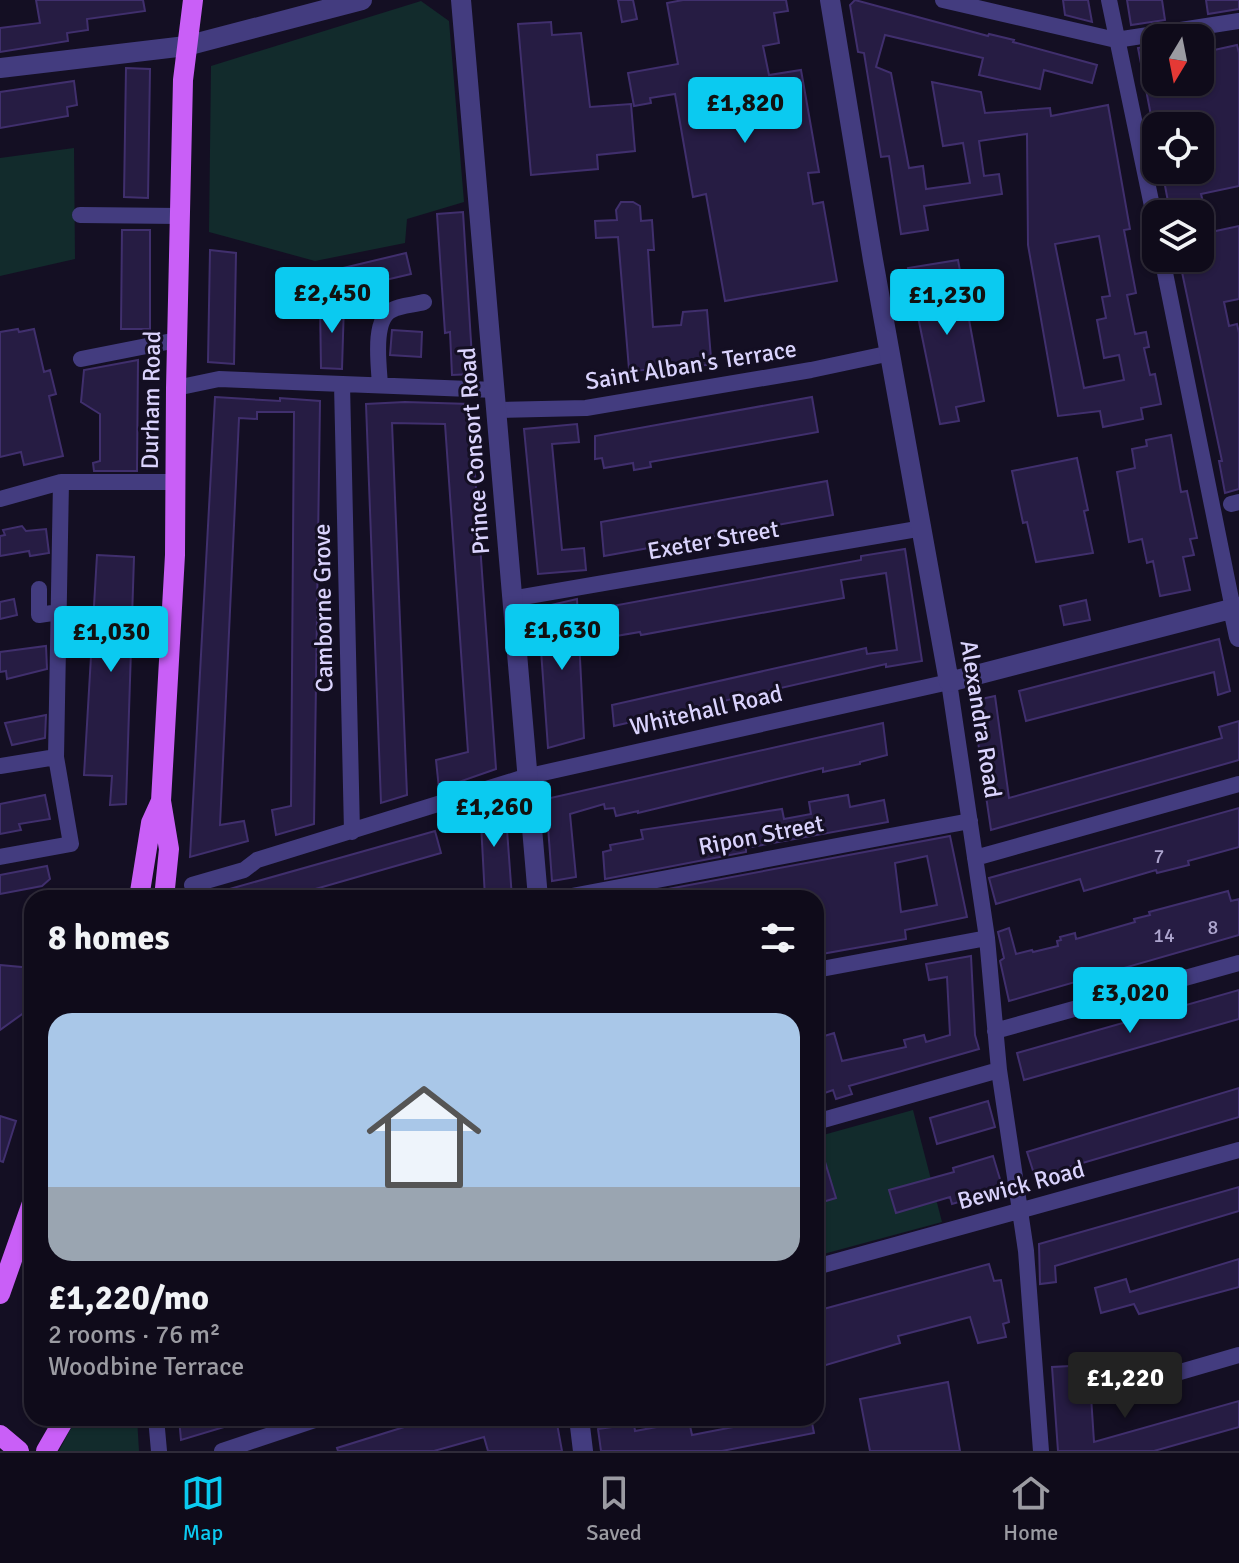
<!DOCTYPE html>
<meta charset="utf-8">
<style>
body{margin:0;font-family:Signika,sans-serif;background:#1d1927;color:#f1f3f6;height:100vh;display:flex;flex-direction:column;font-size:30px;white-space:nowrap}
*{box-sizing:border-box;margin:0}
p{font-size:26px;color:#9b9ba2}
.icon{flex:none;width:44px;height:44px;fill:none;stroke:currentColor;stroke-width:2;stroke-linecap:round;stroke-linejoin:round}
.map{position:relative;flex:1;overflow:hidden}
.panel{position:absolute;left:24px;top:890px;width:800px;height:536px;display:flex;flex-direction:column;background:#0f0b1a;border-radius:24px;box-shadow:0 2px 6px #0004,0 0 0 2px #2f2b39}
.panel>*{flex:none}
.needle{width:52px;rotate:190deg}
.tools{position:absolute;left:1142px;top:24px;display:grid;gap:16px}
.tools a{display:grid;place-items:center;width:72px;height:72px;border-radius:16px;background:#0f0b1a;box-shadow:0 2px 6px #0004,0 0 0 2px #2f2b39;font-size:40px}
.price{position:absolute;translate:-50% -68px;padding:0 18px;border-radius:8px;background:#0bcaf0;color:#111;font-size:26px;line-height:52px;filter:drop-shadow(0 2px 4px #0008)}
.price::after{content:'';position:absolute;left:50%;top:48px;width:24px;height:18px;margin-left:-12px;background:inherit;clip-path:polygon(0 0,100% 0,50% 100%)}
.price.on{background:#222;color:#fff}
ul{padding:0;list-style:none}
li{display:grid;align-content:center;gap:16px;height:424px;padding:0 24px}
li span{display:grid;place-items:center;height:248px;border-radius:24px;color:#555}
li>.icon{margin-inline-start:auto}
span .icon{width:144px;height:144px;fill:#fffc;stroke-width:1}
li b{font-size:34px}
h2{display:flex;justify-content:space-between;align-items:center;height:96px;padding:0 24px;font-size:34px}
.tab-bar{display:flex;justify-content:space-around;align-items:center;height:112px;border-top:2px solid #2f2b39;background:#0f0b1a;font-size:22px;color:#9b9ba2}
.tab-bar a{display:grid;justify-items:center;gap:4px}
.tab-bar .on{color:#0bcaf0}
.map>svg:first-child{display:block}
</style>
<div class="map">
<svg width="1239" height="1451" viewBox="0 0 1239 1451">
<rect width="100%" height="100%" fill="#140f23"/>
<path fill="#122b2c" d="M421 1 449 21 464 202 407 219 405 243 315 261 209 232 211 66Z
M74 148 75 259 0 276V158Z
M913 1110 942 1222 816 1256V1137Z
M76 1418H137L139 1451H59Z"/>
<path fill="#261c43" stroke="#402f6d" stroke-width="2" fill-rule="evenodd" d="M36 0H143L145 11 87 19 88 30 67 33 68 41 0 52V28L40 23Z
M618 0H633L637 19 622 22Z
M683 0H786L788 11 774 13 779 43 763 46 769 75 801 70 819 172 808 173 813 204 823 202 837 281 725 301 706 194 693 197 675 94 650 98 651 103 634 106 628 73 678 64 667 3Z
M855 0 988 36 989 34 1014 40 1013 42 1097 65 1092 83 1044 70 1040 89 979 75 983 58 885 35 876 67 891 73 909 168 923 166 926 189 970 183 963 143 943 146 932 82 981 92 985 113 1050 108 1051 116 1108 105 1130 229 1124 230 1136 293 1127 295 1135 334 1146 332 1149 347 1144 348 1150 375 1155 374 1161 404 1141 408 1143 419 1103 427 1100 411 1058 416 1028 245 1027 134 979 141 984 176 999 174 1002 194 924 206 928 230 901 234 889 156 881 157 864 53 858 52 850 5ZM1099 236 1110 296 1102 297 1106 318 1097 320 1104 358 1119 355 1124 380 1084 388 1055 244Z
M1063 0H1088L1092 22 1065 15Z
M1127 0H1162L1165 20 1131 25Z
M1206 0H1239V9L1208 14Z
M551 22 552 35 581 33 590 107 631 104 635 151 597 155 598 169 531 175 518 24Z
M1156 45V82H1179L1180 90 1207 87 1201 59 1215 56 1214 50 1237 45 1239 53V186L1201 194 1204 206 1170 212 1162 170H1200V126H1153L1138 48Z
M126 68 150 69 148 198 124 197Z
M74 81 77 105 67 107 68 116 0 128V92Z
M621 202H633L640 206 641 221 652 220 654 250H648L653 327 681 325 683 312 707 310 711 358 706 365 632 371 629 369 618 237 596 238 595 221 617 220 616 210Z
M1205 209 1211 232 1239 226V299L1224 302 1229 326 1237 324 1239 333V489L1225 493 1219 461H1222L1179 258H1200V210Z
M463 212 473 374 452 375 450 332 445 333 437 214Z
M122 230H150V329H121Z
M210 250 236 253 234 364 208 362Z
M406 253 411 274 347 289 343 268Z
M958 260 984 401 956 407 959 421 940 424 908 268Z
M344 303 342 369 321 368 320 304Z
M18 329 19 332 34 329 44 372 50 370 56 394 49 396 63 456 24 465 21 452 0 457V332Z
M392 330 422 332 421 357 390 355Z
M138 360 137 471H94L93 463 100 461V414L81 402 84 370Z
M215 397 280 401V398L320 401 314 824 276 835 272 810 291 806 294 412H257V419L239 418 220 825 244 821 248 841 190 857Z
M812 397 818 432 650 462 651 467 634 470 633 463 604 468 602 458 595 459V436Z
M405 402 470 404 496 769 439 789 436 760 468 752 445 424 392 423 407 795 381 803 366 404Z
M577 424 579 442 552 444 562 550 584 548 586 570 538 574 524 429Z
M1171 435 1181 492 1187 491 1197 538 1190 539 1194 555 1183 557 1190 590 1160 596 1153 561 1147 563 1142 539 1129 542 1117 472 1135 468 1132 449 1147 446 1146 440Z
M1077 458 1088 510 1084 511 1093 553 1036 562 1027 522 1023 523 1012 471Z
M827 481 833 515 604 556 601 522Z
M22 526 26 531 46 529 49 553 30 556 29 551 0 556V536L5 535 3 530Z
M905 549 922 661 886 667V664L614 726 612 705 866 648 867 654 897 650 886 573 841 580 844 598 641 635 640 632 610 637 607 607 861 560V556Z
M97 555 134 557 126 804 110 805 112 776 84 775Z
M14 599 17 615 0 619V602Z
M577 599 584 738 548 748 538 608Z
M1086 600 1090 620 1064 625 1060 606Z
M1219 639 1230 691 1218 695 1214 672 1026 721 1019 691Z
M46 646 47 669 7 679 6 671 0 672V652Z
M995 696 1009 798 1222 738 1219 727 1239 721V760L991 830 972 701Z
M46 715 45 738 12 745 5 723Z
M883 723 887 755 860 762V764L823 772V768L638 813V811L616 816 614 808 605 809 604 804 570 814 576 877 552 881 546 799Z
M45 795 50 819 19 824 21 830 0 834V804Z
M848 795 850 807 884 800 888 822 746 848V852L605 879 603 852 611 850 610 845 643 839 641 830 782 809 784 819 811 814 809 802Z
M512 803 515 814 506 816 512 898H485L481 823 465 827 462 815Z
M1239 808V847L1188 861 1189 865 1157 873 1156 870 1084 891 1080 879 996 904 989 878Z
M435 831 441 853 284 898H213L212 894Z
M950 836 967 917 905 930 906 939 816 955V898H620ZM927 856 937 905 901 912 895 863Z
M47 866 50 879 42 886 0 894V875Z
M1228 891 1231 901 1239 899V935L1009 1001 1000 961 1004 958 998 932 1009 928 1016 954 1032 950 1033 952 1058 946 1057 941 1061 940 1060 937 1075 933 1076 939 1135 922 1134 919 1150 915 1149 912Z
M971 956 975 1035 979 1049 849 1086 852 1094 836 1099 833 1090 816 1096V1052L821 1050 818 1038 834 1033 842 1061 906 1047 904 1040 924 1035 926 1042 950 1035 947 977 929 980 926 964Z
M0 965 32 968V1007L0 1030Z
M1239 990V1019L1024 1080 1017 1053Z
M1239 1088V1117L1035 1177 1027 1152Z
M988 1101 995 1127 937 1144 930 1118Z
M0 1116 16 1121 3 1162 0 1161Z
M819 1142 836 1198 816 1204V1143Z
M993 1156 1003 1189 952 1204 950 1197 896 1213 889 1190 954 1172 953 1168Z
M1239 1187V1211L1055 1266 1056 1282 1040 1284 1039 1244Z
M1239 1259V1287L1139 1314 1134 1304 1101 1313 1095 1288 1126 1279 1130 1292Z
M989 1264 994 1281 1001 1280 1009 1322 1003 1324 1006 1337 978 1343 970 1317 898 1336 900 1343 816 1368V1311Z
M1089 1365 1094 1442 1239 1401V1427L1154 1451H1058L1052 1367Z
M948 1382 960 1451H870L860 1399Z
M179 1418H244V1421L181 1440Z
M433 1418H556L562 1451H488L484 1437 434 1451H338L337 1448Z
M779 1418H811L814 1433 722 1451H601L598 1429 634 1424 635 1431 689 1421 692 1435Z"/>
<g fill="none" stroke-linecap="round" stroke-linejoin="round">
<path stroke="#433c7f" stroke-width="16" d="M943 0 1116 40 1239 21
M1109 0 1156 225
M80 215 180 216
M1162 258 1233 609
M81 359 177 340
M342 384 352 832
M380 385C379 366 372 319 392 310 401 305 414 305 424 302
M176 388 219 379 495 390
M497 410 586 408 811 370 891 353
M0 499 61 482H175
M1231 504 1239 502
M39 589V615L59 612
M511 599 923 528
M0 766 56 757
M0 857 71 844 56 757 61 482
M975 858 1239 784
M192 885 244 870 257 860 525 777 949 682 987 938 999 1070 1026 1251 1041 1451
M561 898 970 821
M816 970 987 938
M995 1031 1239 963
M816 1122 999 1070
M816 1267 1239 1150
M1125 1388 1239 1355
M156 1418 159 1451
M222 1451 321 1418"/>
<path stroke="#433c7f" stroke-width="20" d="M461 0 538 898
M830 0 873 260 949 682 1239 607
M0 68 186 46 362 0
M1233 609 1239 637
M579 1418 583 1451"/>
<path stroke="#c95ff7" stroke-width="20" d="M139 898 151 823 161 801
M164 898 169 849 161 801 175 555 176 388 183 80 193 0
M0 1294 32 1203
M0 1435 19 1451
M46 1451 65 1418"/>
</g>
<g text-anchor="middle" stroke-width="6" stroke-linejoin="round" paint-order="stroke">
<g font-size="20" fill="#ada5ce">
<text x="1159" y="863">7</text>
<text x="1213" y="934">8</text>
<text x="1164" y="942">14</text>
</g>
<g font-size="24" fill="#dad3fd" stroke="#140f23">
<text transform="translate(691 365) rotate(-9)" y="8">Saint Alban's Terrace</text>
<text transform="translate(151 400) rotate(-89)" y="8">Durham Road</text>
<text transform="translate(474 451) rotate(-94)" y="8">Prince Consort Road</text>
<text transform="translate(713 540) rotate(-10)" y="8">Exeter Street</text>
<text transform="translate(323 608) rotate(-91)" y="8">Camborne Grove</text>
<text transform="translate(706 710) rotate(-13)" y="8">Whitehall Road</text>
<text transform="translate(981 719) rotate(81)" y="8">Alexandra Road</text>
<text transform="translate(761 835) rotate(-11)" y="8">Ripon Street</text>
<text transform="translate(1021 1185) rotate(-15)" y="8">Bewick Road</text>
</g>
</g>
</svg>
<div class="tools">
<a><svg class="needle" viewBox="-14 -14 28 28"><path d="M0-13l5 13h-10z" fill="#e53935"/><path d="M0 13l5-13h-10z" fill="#9b9ba2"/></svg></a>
<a><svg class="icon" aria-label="locate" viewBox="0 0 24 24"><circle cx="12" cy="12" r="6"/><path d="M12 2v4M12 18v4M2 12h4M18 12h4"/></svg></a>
<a><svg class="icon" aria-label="layers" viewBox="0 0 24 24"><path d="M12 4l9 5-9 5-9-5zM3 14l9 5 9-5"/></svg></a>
</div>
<b class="price" style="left:745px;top:145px">£1,820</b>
<b class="price" style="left:332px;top:335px">£2,450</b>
<b class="price" style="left:947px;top:337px">£1,230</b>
<b class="price" style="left:562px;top:672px">£1,630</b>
<b class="price" style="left:111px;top:674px">£1,030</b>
<b class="price" style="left:494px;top:849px">£1,260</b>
<b class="price" style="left:1130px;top:1035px">£3,020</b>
<b class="price on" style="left:1125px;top:1420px">£1,220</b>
<section class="panel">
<h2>8 homes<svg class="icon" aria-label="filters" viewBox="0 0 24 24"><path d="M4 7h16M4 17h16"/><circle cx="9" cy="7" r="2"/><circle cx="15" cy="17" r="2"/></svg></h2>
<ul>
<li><span style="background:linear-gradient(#a9c7e8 70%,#9aa5b1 0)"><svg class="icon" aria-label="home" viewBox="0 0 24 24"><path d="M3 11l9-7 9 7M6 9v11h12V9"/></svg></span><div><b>£1,220/mo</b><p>2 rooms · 76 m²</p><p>Woodbine Terrace</p></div></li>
</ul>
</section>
</div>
<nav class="tab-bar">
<a class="on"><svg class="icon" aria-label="map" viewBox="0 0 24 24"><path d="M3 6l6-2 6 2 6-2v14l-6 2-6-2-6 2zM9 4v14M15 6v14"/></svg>Map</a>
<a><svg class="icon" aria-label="saved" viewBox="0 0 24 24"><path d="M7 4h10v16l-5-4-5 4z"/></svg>Saved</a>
<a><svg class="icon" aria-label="home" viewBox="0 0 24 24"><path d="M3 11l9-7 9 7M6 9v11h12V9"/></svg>Home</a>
</nav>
